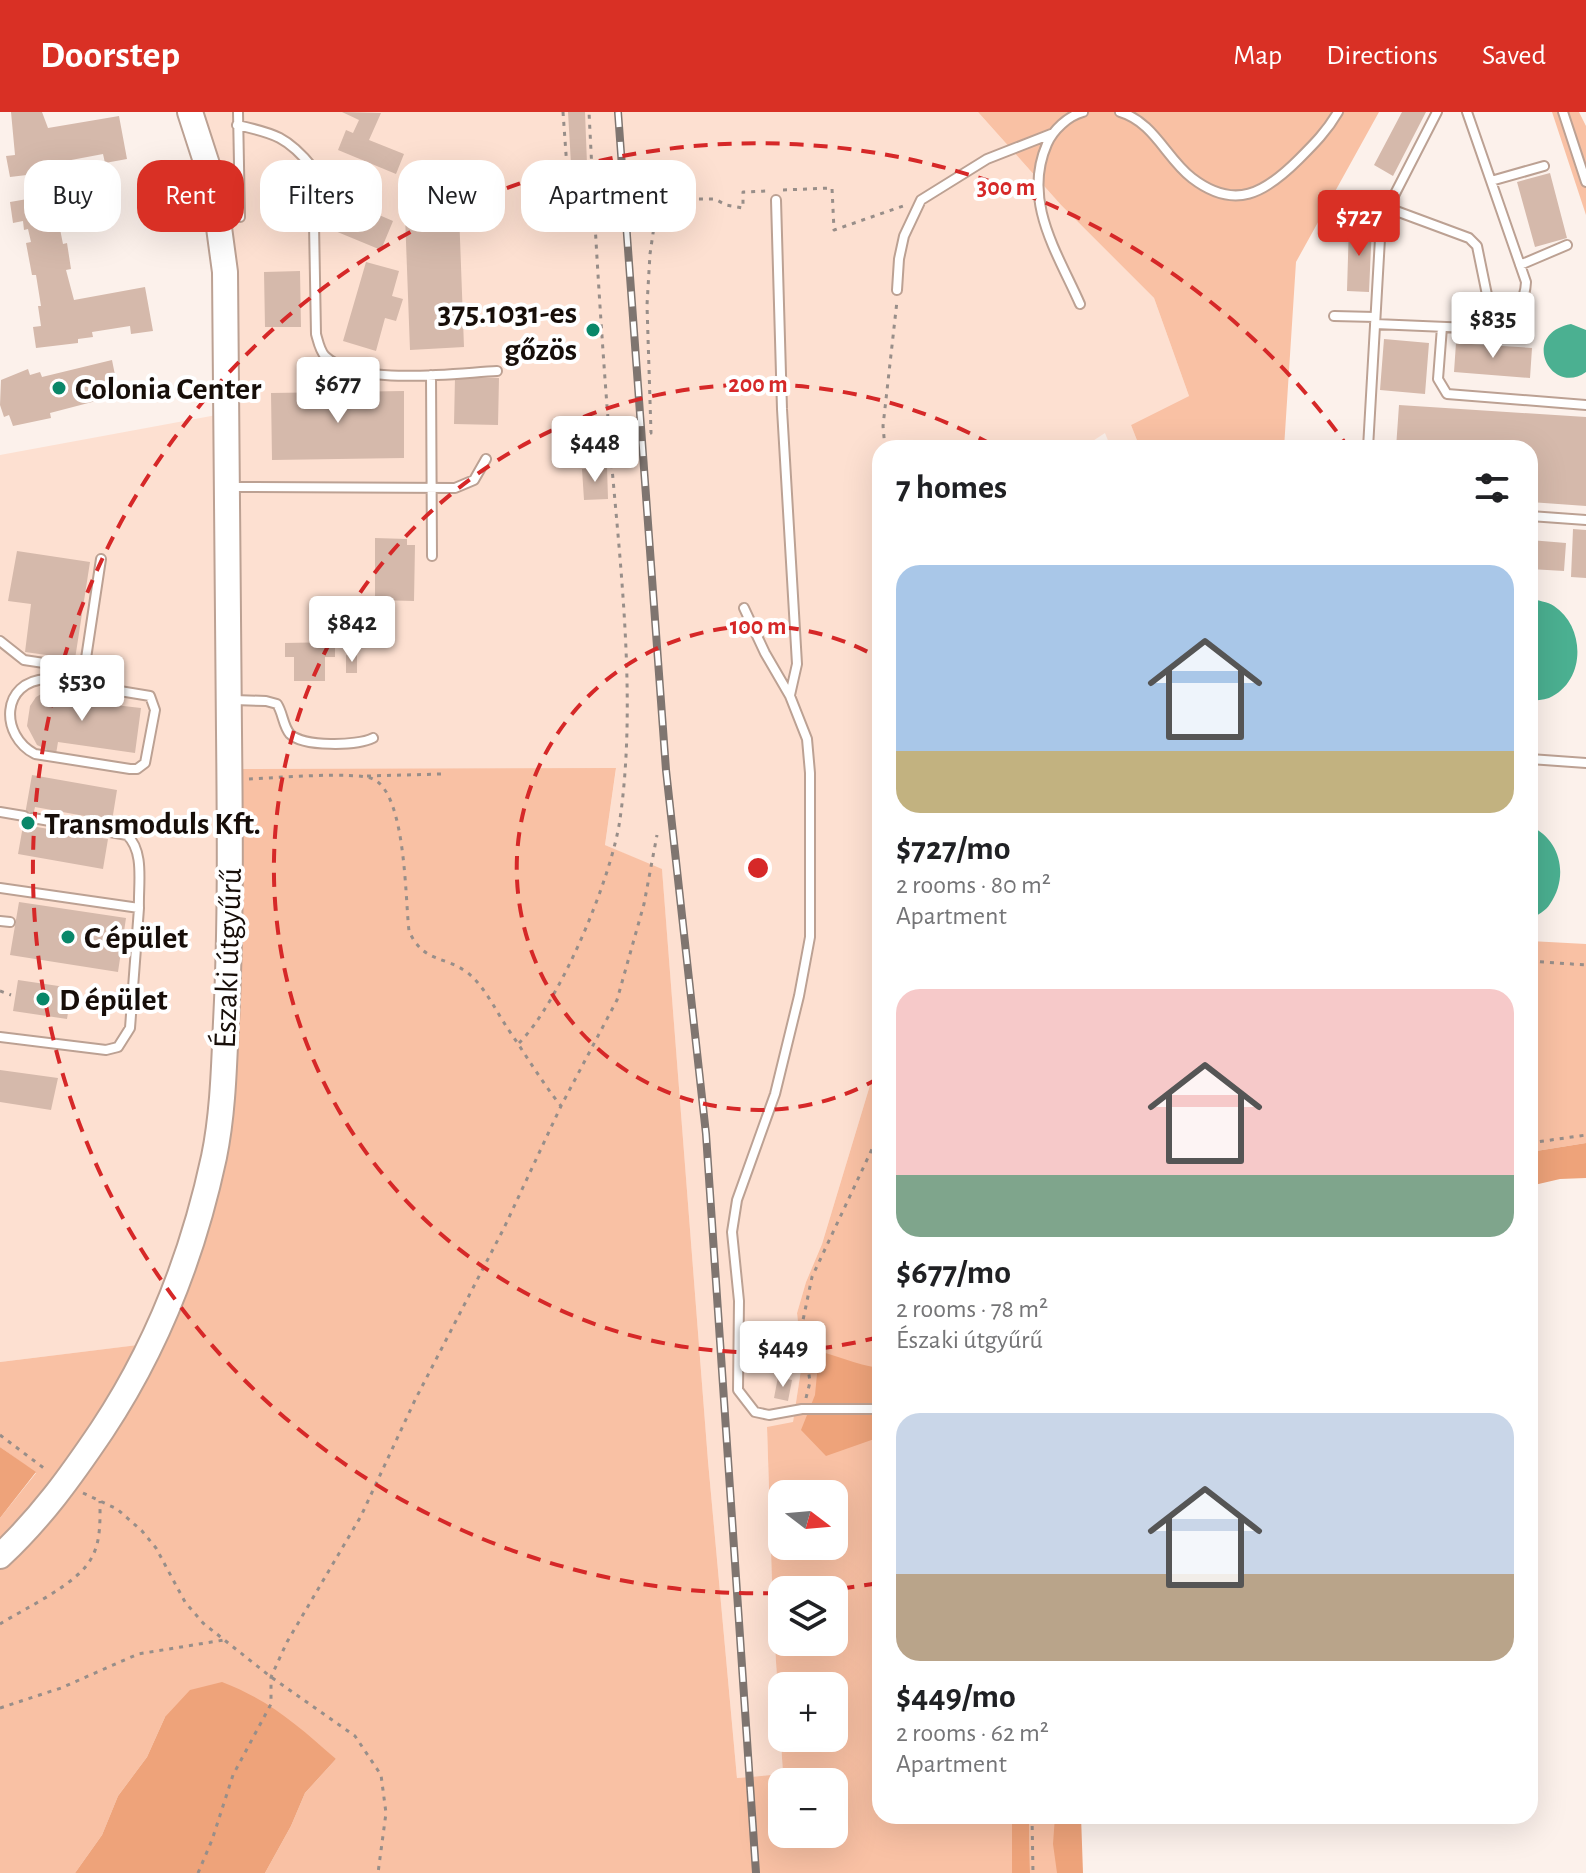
<!DOCTYPE html>
<meta charset="utf-8">
<style>
body{margin:0;font-family:"Alegreya Sans",sans-serif;background:#f6f6f6;color:#202124;height:100vh;display:flex;flex-direction:column;font-size:30px;white-space:nowrap}
*{box-sizing:border-box;margin:0}
p{font-size:26px;color:#757577}
.icon{flex:none;width:44px;height:44px;fill:none;stroke:currentColor;stroke-width:2;stroke-linecap:round;stroke-linejoin:round}
.map{position:relative;flex:1;overflow:hidden}
.drawer{position:absolute;left:872px;top:328px;width:666px;height:1384px;display:flex;flex-direction:column;background:#fff;border-radius:24px;box-shadow:0 8px 32px #0002}
.drawer>*{flex:none}
.guide{position:absolute;left:24px;top:48px;width:728px;height:72px;display:flex;gap:16px}
.needle{width:52px;rotate:106deg}
.controls{position:absolute;left:768px;top:1368px;display:grid;gap:16px}
.controls a{display:grid;place-items:center;width:80px;height:80px;border-radius:16px;background:#fff;box-shadow:0 8px 32px #0002;font-size:40px}
.price{position:absolute;translate:-50% -68px;padding:0 18px;border-radius:8px;background:#fff;color:#222;font-size:26px;line-height:52px;filter:drop-shadow(0 2px 4px #0008)}
.price::after{content:'';position:absolute;left:50%;top:48px;width:24px;height:18px;margin-left:-12px;background:inherit;clip-path:polygon(0 0,100% 0,50% 100%)}
.price.on{background:#d93025;color:#fff}
ul{padding:0;list-style:none}
li{display:grid;align-content:center;gap:16px;height:424px;padding:0 24px}
li span{display:grid;place-items:center;height:248px;border-radius:24px;color:#555}
li>.icon{margin-inline-start:auto}
span .icon{width:144px;height:144px;fill:#fffc;stroke-width:1}
li b{font-size:34px}
h2{display:flex;justify-content:space-between;align-items:center;height:96px;padding:0 24px;font-size:34px}
.pill{padding:0 28px;border-radius:24px;background:#fff;box-shadow:0 8px 32px #0002;font-size:28px;line-height:72px}
.pill.on{background:#d93025;color:#fff}
header{display:flex;align-items:center;gap:48px;box-sizing:border-box;height:112px;padding:0 40px;background:#d93025;color:#fff}
header strong{font-size:38px}
nav{display:flex;gap:44px;margin-inline-start:auto;font-size:28px}
.map>svg:first-child{display:block}
</style>
<header>
<strong>Doorstep</strong>
<nav><a>Map</a><a>Directions</a><a>Saved</a></nav>
</header>
<div class="map">
<svg width="1586" height="1761" viewBox="0 0 1586 1761">
<rect width="100%" height="100%" fill="#fcf1eb"/>
<path fill="#fde0d1" d="M191 0H978L1061 93 1154 186 1189 284 1131 313 1140 336H1111L1105 321 1082 336H880V940L822 1132 806 1170 797 1201 802 1251 793 1311 767 1316 773 1502 783 1662 737 1666 708 1349 662 758 605 733 616 657 211 1042 147 1232 0 1250V343L222 302 223 166Z"/>
<path fill="#f9c1a4" fill-rule="evenodd" d="M978 0H1379L1296 150 1284 336H1140L1131 313 1189 284 1154 186 1061 93Z
M1552 0H1579L1586 14V103Z
M616 656 605 733 662 757 708 1349 737 1666 783 1662 773 1502 767 1315 793 1310 802 1251 797 1201 806 1170 822 1132 880 940V1704H1012V1761H265L291 1714 305 1681 336 1647 165 1605 147 1645 118 1684 102 1723 75 1761H0V1406L36 1361 0 1335V1250L146 1232 211 1042 227 657ZM782 1382H834V1434H782ZM782 1478H834V1530H782ZM782 1574H834V1626H782ZM782 1670H834V1722H782Z
M1530 829 1586 832V1031L1530 1040Z
M1029 1704H1070L1072 1761H1030Z"/>
<path fill="#eea37a" d="M1586 1031V1066L1560 1067 1530 1074V1040Z
M810 1237C835 1242 855 1253 880 1256V1325L826 1344 801 1318 815 1283 817 1262Z
M0 1335 36 1360 0 1406Z
M222 1570C271 1589 297 1613 336 1647L305 1681 291 1714 265 1761H75L102 1723 118 1684 147 1645 165 1605 190 1578Z
M1012 1704H1029L1030 1761H1012Z
M1055 1704H1081L1083 1761H1057L1053 1732Z"/>
<path fill="#4bb091" d="M1571 212 1586 218V260C1551 285 1519 222 1571 212Z
M1530 487C1537 488 1548 490 1554 494 1586 515 1586 570 1549 586 1543 588 1536 588 1530 589Z
M1530 714C1561 727 1569 765 1550 792 1546 799 1537 803 1530 808Z"/>
<path fill="#d5b9ab" d="M11 0H42L48 16 119 4 127 47 105 51 103 42 66 49 67 53 52 56V60L10 65 6 44 15 43Z
M342 0 381 1 369 28 404 42 396 62 338 38 346 18 353 21 359 8Z
M568 0H585L587 52H571Z
M1402 0H1426L1393 64 1374 53Z
M1550 61 1567 126 1535 135 1517 70Z
M62 81 65 101 62 102 64 116 60 117 63 132 67 131 71 157 66 158 74 188 145 175 153 219 131 222 130 214 92 220 93 225 78 227V231L36 236 33 215 41 214 38 194H41L36 163H32L26 131 31 130 28 117 24 118 23 109 13 111 10 90Z
M335 84 393 109 381 138 323 114Z
M459 100 464 235 410 238 405 103Z
M1349 112 1372 113 1369 180 1347 179Z
M366 150 399 159 392 184 403 187 396 209 385 206 376 239 343 229Z
M300 159 301 215H265L264 160Z
M1384 227 1429 231 1425 282 1380 278Z
M1456 231 1532 236 1530 266 1454 260Z
M112 248 119 283 50 301 51 306 13 314 9 303 4 305 0 293 1 268 28 257 30 263 40 260 42 265Z
M455 265 499 266 498 313 454 312Z
M404 279V346L272 348 271 281Z
M1399 293 1586 305V394L1530 390V336H1396Z
M607 355 608 387 584 388 582 357Z
M1573 417 1586 418V466L1571 465Z
M375 426 407 427V433H415L414 489 375 488Z
M1530 428 1566 431 1564 459 1530 457Z
M17 439 90 450 75 547 25 540 31 492 8 489Z
M335 530V545H325V569H294V545H285V531Z
M346 543H357V561H346Z
M54 575H65L63 587 141 596 135 641 58 630 56 642 37 633 27 614 30 594 36 585Z
M32 663 117 678 112 709 35 695 33 704 31 714 108 727 103 757 18 742Z
M19 790 126 806 118 860 10 843Z
M18 868 72 876 67 907 13 899Z
M0 958 58 966 51 998 0 990Z
M778 1265 792 1268 788 1289 774 1286Z"/>
<g fill="none" stroke-linecap="round" stroke-linejoin="round">
<g stroke="#bca193" stroke-width="12">
<path id="lane" d="M238 0 240 105
M1120 0C1154 10 1166 46 1192 66 1235 99 1265 81 1299 47 1314 32 1327 19 1338 0
M1563 0 1586 70
M237 13C274 21 288 25 313 56L316 222C318 229 320 239 325 244 357 275 455 261 497 259
M1491 69 1544 54
M776 88 782 297 797 552 790 583
M1388 96 1469 126 1477 134 1494 217
M1520 153 1567 133
M897 178 899 147 904 124 921 88 987 47 1051 22
M1080 192C1057 140 1022 89 1047 32 1053 18 1068 4 1083 0
M1334 204 1375 205
M1375 212 1494 217C1512 202 1525 194 1526 170L1467 0
M1442 215 1438 267 1447 282 1586 293
M431 263 432 444
M1368 336 1381 109 1437 0
M228 375 455 376 474 368 486 347
M1530 404 1586 408
M744 496 765 541 790 584 807 627 810 661V825L799 884 775 982 737 1088 732 1120 739 1189 738 1278 755 1300 769 1303 802 1297H880
M0 529 24 548 77 556 85 553 101 447
M47 567 150 584 155 598 145 651 137 657H130L35 642C0 624 0 569 47 567Z
M234 588 266 589 277 592C283 601 283 614 290 622 303 635 357 634 373 626
M1530 647 1586 651
M0 700 24 704
M33 706 127 723C145 740 138 773 139 796
M0 776 139 796 130 916 118 935 106 938 0 925
M0 809 10 810"/>
</g>
<g stroke="#bca193" stroke-width="28">
<path id="primary" d="M0 1444C41 1406 71 1364 102 1318 157 1235 193 1143 214 1045 223 1001 224 955 226 910 231 814 230 717 229 620 228 467 226 314 225 160L213 71 190 0"/>
</g>
<path stroke="#988e89" stroke-width="3" stroke-dasharray="4 6" stroke-linecap="butt" d="M563 0 567 56 590 58
M783 78 832 76 834 118 906 93
M610 321H651L647 193 650 142 660 74 698 87H715L726 93 743 96V80L768 79
M885 336 883 314 897 189
M880 566 877 577 880 599
M367 664 441 662
M249 667C273 666 356 659 373 667 406 682 405 785 409 819 423 851 444 843 468 861 485 875 496 899 508 917 526 943 541 969 561 994
M1530 849 1586 853
M0 879 11 883
M519 931C560 890 612 765 620 707 636 596 622 468 612 356 602 238 595 119 589 0
M1530 1031 1586 1023
M806 1286 810 1270 802 1213 812 1165 880 1020
M0 1323 45 1357
M83 1381 117 1397 142 1419 156 1436 185 1490 203 1511 271 1565 355 1624 381 1663 386 1701 378 1761
M0 1512C25 1496 79 1472 92 1445 101 1429 100 1407 100 1389
M0 1596 61 1576 138 1542 224 1528
M1032 1704 1033 1761
M198 1761 212 1728 233 1663 271 1592V1565L287 1530 361 1404 415 1288 504 1116 561 994 617 888 644 792 657 723"/>
<use href="#lane" stroke="#fff" stroke-width="8"/>
<use href="#primary" stroke="#fff" stroke-width="24"/>
<g stroke="#7f7570" stroke-width="8">
<path id="rail" d="M618 0 666 658 706 1022 756 1761"/>
</g>
<use href="#rail" stroke="#fff" stroke-width="5" stroke-dasharray="15" stroke-linecap="butt"/>
</g>
<g fill="none" stroke="#d62828" stroke-width="4" stroke-dasharray="14 10">
<path d="M879 966A242 242 0 1 1 879 546"/>
<path d="M879 1225A484 484 0 1 1 996 335"/>
<path d="M878 1471A725 725 0 0 1 827 1478M777 1481A725 725 0 1 1 1348 335"/>
</g>
<g fill="#098769" stroke="#fff" stroke-width="3">
<circle cx="593" cy="218" r="8"/>
<circle cx="59" cy="276" r="8"/>
<circle cx="28" cy="711" r="8"/>
<circle cx="68" cy="825" r="8"/>
<circle cx="43" cy="887" r="8"/>
</g>
<g text-anchor="middle" stroke-width="8" stroke-linejoin="round" paint-order="stroke">
<g font-size="32" font-weight="bold" fill="#170e09" stroke="#fff" text-anchor="start">
<text x="577" y="211" text-anchor="end">375.1031-es<tspan x="577" dy="37">gőzös</tspan></text>
<text x="75" y="287">Colonia Center</text>
<text x="44" y="722">Transmoduls Kft.</text>
<text x="84" y="836">C épület</text>
<text x="59" y="898">D épület</text>
</g>
<g font-size="32" fill="#170e09" stroke="#fff">
<text transform="translate(227 846) rotate(-88)" y="11">Északi útgyűrű</text>
</g>
</g>
<circle cx="758" cy="756" r="12" fill="#d62828" stroke="#fff" stroke-width="4"/>
<g font-size="24" text-anchor="middle" font-weight="bold" fill="#d62828" stroke="#fff" stroke-width="8" stroke-linejoin="round" paint-order="stroke">
<text x="1006" y="83">300 m</text>
<text x="758" y="280">200 m</text>
<text x="758" y="522">100 m</text>
</g>
</svg>
<div class="controls">
<a><svg class="needle" viewBox="-14 -14 28 28"><path d="M0-13l5 13h-10z" fill="#e53935"/><path d="M0 13l5-13h-10z" fill="#757577"/></svg></a>
<a><svg class="icon" aria-label="layers" viewBox="0 0 24 24"><path d="M12 4l9 5-9 5-9-5zM3 14l9 5 9-5"/></svg></a>
<a>+</a>
<a>−</a>
</div>
<b class="price on" style="left:1359px;top:146px">$727</b>
<b class="price" style="left:1493px;top:248px">$835</b>
<b class="price" style="left:338px;top:313px">$677</b>
<b class="price" style="left:595px;top:372px">$448</b>
<b class="price" style="left:352px;top:552px">$842</b>
<b class="price" style="left:82px;top:611px">$530</b>
<b class="price" style="left:783px;top:1277px">$449</b>
<div class="guide">
<a class="pill">Buy</a>
<a class="pill on">Rent</a>
<a class="pill">Filters</a>
<a class="pill">New</a>
<a class="pill">Apartment</a>
</div>
<section class="drawer">
<h2>7 homes<svg class="icon" aria-label="filters" viewBox="0 0 24 24"><path d="M4 7h16M4 17h16"/><circle cx="9" cy="7" r="2"/><circle cx="15" cy="17" r="2"/></svg></h2>
<ul>
<li><span style="background:linear-gradient(#a9c7e8 75%,#c2b280 0)"><svg class="icon" aria-label="home" viewBox="0 0 24 24"><path d="M3 11l9-7 9 7M6 9v11h12V9"/></svg></span><div><b>$727/mo</b><p>2 rooms · 80 m²</p><p>Apartment</p></div></li>
<li><span style="background:linear-gradient(#f6c9c9 75%,#7fa58c 0)"><svg class="icon" aria-label="home" viewBox="0 0 24 24"><path d="M3 11l9-7 9 7M6 9v11h12V9"/></svg></span><div><b>$677/mo</b><p>2 rooms · 78 m²</p><p>Északi útgyűrű</p></div></li>
<li><span style="background:linear-gradient(#c9d6e8 65%,#b9a48a 0)"><svg class="icon" aria-label="home" viewBox="0 0 24 24"><path d="M3 11l9-7 9 7M6 9v11h12V9"/></svg></span><div><b>$449/mo</b><p>2 rooms · 62 m²</p><p>Apartment</p></div></li>
</ul>
</section>
</div>
